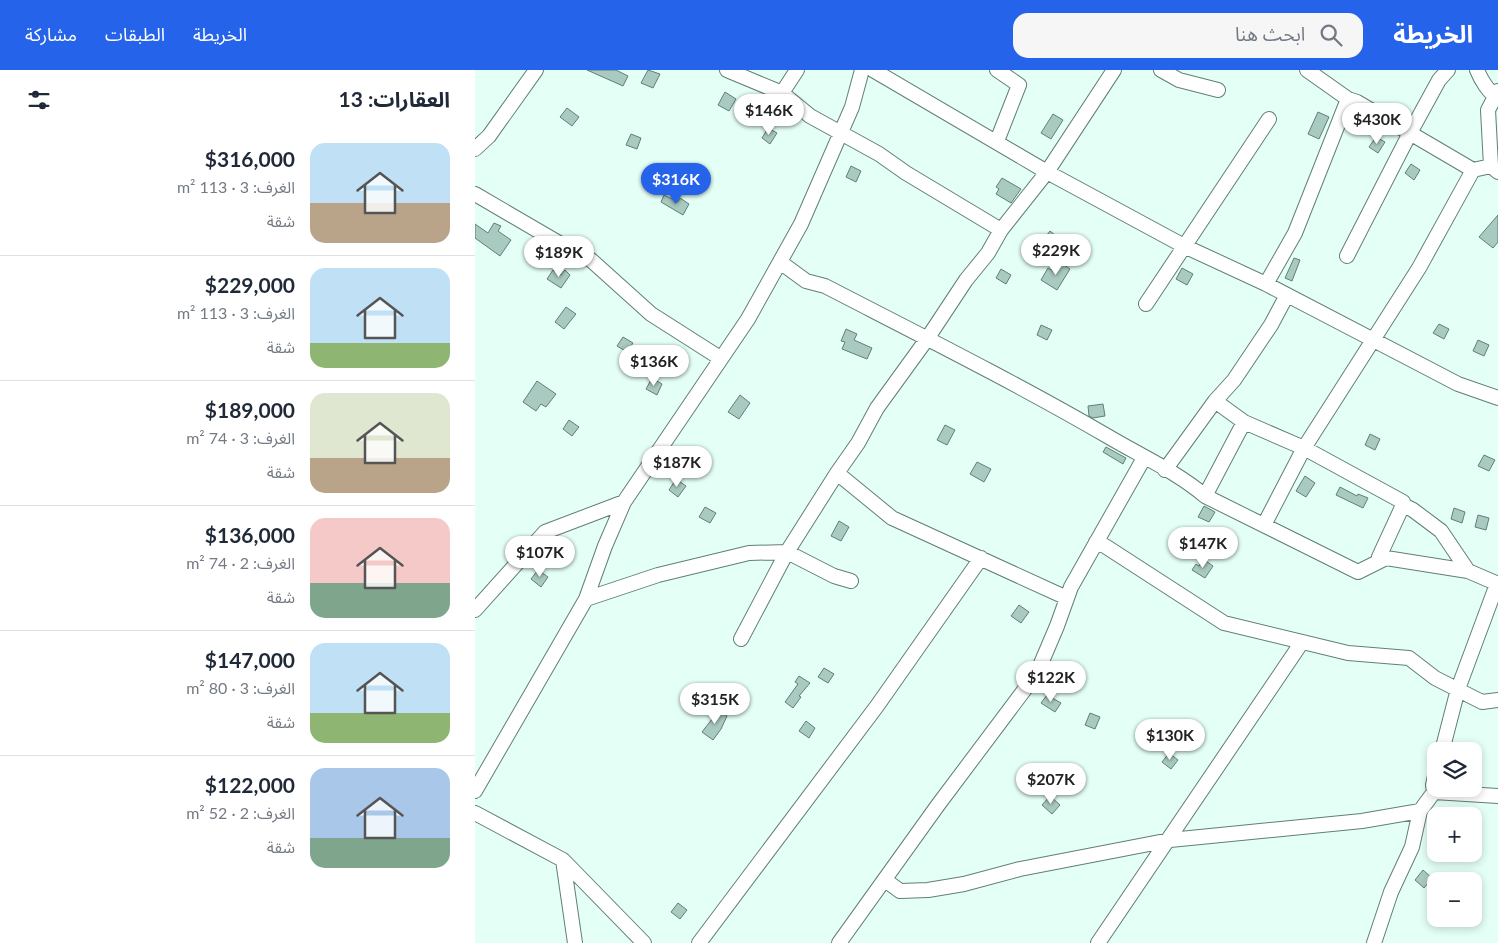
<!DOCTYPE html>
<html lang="ar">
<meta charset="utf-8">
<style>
body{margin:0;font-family:Lato,"Noto Sans Arabic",sans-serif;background:#f6f6f7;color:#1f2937;direction:rtl;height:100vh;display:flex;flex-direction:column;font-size:19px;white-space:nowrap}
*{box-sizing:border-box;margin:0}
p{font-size:16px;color:#747a83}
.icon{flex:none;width:28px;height:28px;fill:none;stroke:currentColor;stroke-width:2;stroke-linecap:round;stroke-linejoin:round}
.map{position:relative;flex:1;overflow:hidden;direction:ltr}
.sheet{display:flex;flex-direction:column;background:#fff;width:475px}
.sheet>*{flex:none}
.controls{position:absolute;left:952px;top:672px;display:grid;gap:10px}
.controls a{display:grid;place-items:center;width:55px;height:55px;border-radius:10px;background:#fff;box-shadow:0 2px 8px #0003;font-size:25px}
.price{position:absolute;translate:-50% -42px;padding:0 11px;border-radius:18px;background:#fff;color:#222;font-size:16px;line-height:32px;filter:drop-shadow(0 1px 2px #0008)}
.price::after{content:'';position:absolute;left:50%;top:30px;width:15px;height:11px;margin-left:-8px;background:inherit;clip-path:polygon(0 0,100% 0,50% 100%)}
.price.current{background:#2563eb;color:#fff}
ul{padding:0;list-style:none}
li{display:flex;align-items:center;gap:15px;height:125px;padding:0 25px}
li+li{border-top:1px solid #e0e1e3}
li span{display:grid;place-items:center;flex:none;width:140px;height:100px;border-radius:15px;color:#555}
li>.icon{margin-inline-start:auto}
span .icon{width:60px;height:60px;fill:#fffc;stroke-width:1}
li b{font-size:21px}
h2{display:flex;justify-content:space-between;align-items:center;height:60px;padding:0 25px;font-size:21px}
header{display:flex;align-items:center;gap:30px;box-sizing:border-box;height:70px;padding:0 25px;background:#2563eb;color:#fff}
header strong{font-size:24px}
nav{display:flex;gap:28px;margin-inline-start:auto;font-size:18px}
.search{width:350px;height:45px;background:#f6f6f7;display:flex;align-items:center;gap:12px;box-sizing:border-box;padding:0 18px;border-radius:15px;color:#747a83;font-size:19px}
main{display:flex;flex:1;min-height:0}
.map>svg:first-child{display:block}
</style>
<header>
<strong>الخريطة</strong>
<div class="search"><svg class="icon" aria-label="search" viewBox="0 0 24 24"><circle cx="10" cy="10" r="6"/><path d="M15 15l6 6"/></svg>ابحث هنا</div>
<nav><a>الخريطة</a><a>الطبقات</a><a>مشاركة</a></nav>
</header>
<main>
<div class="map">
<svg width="1023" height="873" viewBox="0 0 1023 873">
<rect width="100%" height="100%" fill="#e4fff6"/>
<path fill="#a9cac0" stroke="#617f76" d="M112 0H141L153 6 148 16Z
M173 0 185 4 178 18 166 13Z
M250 22 261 29 254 41 243 35Z
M92 38 104 47 97 56 85 47Z
M843 42 854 47 844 69 833 64Z
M578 44 588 50 576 69 566 63Z
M293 58 302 63 295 74 287 68Z
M156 64 166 68 162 79 151 75Z
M901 67 910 72 903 83 894 77Z
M936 94 945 100 939 110 930 103Z
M376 96 386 101 381 112 371 107Z
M527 108 546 119 536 133 521 124 524 119 521 117Z
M189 125 203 132 205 128 214 134 208 145 186 132Z
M1023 145V172L1018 178 1004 167Z
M19 153 26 156 23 161 36 170 25 186 0 168V154L13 163Z
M575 161 585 169 578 178 568 170Z
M819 188 825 190 817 211 810 208Z
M585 192 595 199 582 220 566 210 573 198 578 201Z
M707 198 718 204 712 215 701 209Z
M526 199 536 205 531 214 521 208Z
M78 200 86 205 90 200 95 205 86 218 72 209Z
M91 237 101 244 89 259 80 252Z
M964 254 974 259 969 269 958 263Z
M566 255 577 260 572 270 562 265Z
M371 259 382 264 379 270 397 278 392 289 367 279 370 272 366 271Z
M148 267 158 273 152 282 142 276Z
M1003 270 1014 275 1009 286 998 281Z
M177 308 187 314 182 325 171 319Z
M62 311 81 324 71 337 66 334 61 341 48 332Z
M265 325 275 333 264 349 253 342Z
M628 334 630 346 618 348 614 346 613 336Z
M94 350 104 357 97 366 88 359Z
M470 355 480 360 472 375 462 370Z
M895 364 905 369 900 380 890 375Z
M631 377 651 388 648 394 628 382Z
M1009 385 1020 390 1014 401 1003 396Z
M502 392 516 399 509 412 495 404Z
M830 406 840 413 831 427 821 421Z
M201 409 211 416 203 427 194 420Z
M865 417 882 426 883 424 893 428 888 438 861 425Z
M729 436 740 442 734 452 723 447Z
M230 437 241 443 235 453 224 447Z
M979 438 990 442 987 453 976 449Z
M1003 445 1014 448 1011 460 1000 457Z
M364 451 374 457 366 471 356 466Z
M728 489 738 496 730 508 717 500 721 494 724 496Z
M63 500 73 507 66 517 56 509Z
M544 535 554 542 546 553 536 546Z
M349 598 359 604 353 613 343 607Z
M324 606 335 613 324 626 326 627 318 638 310 632 323 614 320 612Z
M572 625 586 633 580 642 566 633Z
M244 640 252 646 246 659 238 670 227 662Z
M615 643 625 647 620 659 610 655Z
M331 651 340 658 334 668 324 661Z
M694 683 703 690 696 699 687 692Z
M575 726 585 735 577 744 567 735Z
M948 800 957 808 949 818 940 810Z
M203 833 212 840 205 849 196 842Z"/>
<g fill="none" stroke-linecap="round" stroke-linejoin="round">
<g stroke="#617f76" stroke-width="16">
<path id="minor" d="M252 0 307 23 335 46 404 84 431 103 526 160
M398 0 572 102 709 176 791 214 983 314 1023 328
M686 0 704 10 743 20
M832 0 873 29 882 32 998 100 1016 96
M1002 0C1006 10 1014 23 1023 28
M1023 21 1013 40 1016 96 1023 102
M307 23 322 0
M522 71 544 15 522 0
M0 79 14 66 61 0
M0 124 96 180 116 190 176 244 245 288
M872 186 935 63 964 10 973 0
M305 192 331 211 350 216C445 265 541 313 634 367 666 386 702 402 730 426L883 502 911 488 993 501 1023 514
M791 214 820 163 873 29
M671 234 794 49
M740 331 769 352 829 378 928 432V435L938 440 966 461 993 501
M690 400 740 331 759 310 796 255 812 225
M362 403 417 448 592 528
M730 426 769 352
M789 455 829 378 944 198 998 100
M621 472 630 476 749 553 873 583 934 588 960 608 1007 632 1023 630
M911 488 904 487 928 435
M111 529 183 505 274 483 312 482 359 506 376 511
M0 540 70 462 149 432
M266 569 312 482 362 403 383 373 402 338 452 269 491 210 513 183 526 160 572 102 639 0
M967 681 983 619 1022 514
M0 721 111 529 130 476 149 432 273 249 326 154 377 37 387 0
M959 722 1023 726
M959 722 958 715 961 701
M0 743 88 790 100 873
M88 790 169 873
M410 810 425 821 453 820 489 814 545 799 695 770 887 751 945 741
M224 873 402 636 506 488
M364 873 463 735 562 603 582 556 596 517 669 388
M623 873 827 572
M899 873 916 822 937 777 945 741 959 722"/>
</g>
<use href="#minor" stroke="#fff" stroke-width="14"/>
</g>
</svg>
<div class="controls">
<a><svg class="icon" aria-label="layers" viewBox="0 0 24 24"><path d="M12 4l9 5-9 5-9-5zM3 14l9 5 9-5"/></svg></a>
<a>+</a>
<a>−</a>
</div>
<b class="price" style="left:294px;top:66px">$146K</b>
<b class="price" style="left:902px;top:75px">$430K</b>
<b class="price current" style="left:201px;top:135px">$316K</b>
<b class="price" style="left:581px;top:206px">$229K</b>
<b class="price" style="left:84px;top:208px">$189K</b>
<b class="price" style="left:179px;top:317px">$136K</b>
<b class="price" style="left:202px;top:418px">$187K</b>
<b class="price" style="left:728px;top:499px">$147K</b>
<b class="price" style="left:65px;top:508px">$107K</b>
<b class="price" style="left:576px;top:633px">$122K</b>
<b class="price" style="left:240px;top:655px">$315K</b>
<b class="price" style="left:695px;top:691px">$130K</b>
<b class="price" style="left:576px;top:735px">$207K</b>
</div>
<section class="sheet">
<h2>العقارات: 13<svg class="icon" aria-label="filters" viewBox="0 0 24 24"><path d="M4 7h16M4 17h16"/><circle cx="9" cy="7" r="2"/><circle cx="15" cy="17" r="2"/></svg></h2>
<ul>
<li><span style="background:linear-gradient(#bfe0f5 60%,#b9a48a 0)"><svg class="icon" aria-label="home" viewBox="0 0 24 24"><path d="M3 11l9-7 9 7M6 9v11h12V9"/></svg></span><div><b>$316,000</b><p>الغرف: 3 · 113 m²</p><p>شقة</p></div></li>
<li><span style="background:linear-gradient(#bfe0f5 75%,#8fb573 0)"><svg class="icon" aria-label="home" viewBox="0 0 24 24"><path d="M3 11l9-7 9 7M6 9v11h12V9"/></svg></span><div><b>$229,000</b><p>الغرف: 3 · 113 m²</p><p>شقة</p></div></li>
<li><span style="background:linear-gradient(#dfe7d0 65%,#b9a48a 0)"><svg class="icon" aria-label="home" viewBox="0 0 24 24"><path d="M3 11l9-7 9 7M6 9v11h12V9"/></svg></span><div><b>$189,000</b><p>الغرف: 3 · 74 m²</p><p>شقة</p></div></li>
<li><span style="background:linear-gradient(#f6c9c9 65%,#7fa58c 0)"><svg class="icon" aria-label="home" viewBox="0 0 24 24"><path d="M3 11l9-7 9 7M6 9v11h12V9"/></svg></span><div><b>$136,000</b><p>الغرف: 2 · 74 m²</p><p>شقة</p></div></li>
<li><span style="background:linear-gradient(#bfe0f5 70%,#8fb573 0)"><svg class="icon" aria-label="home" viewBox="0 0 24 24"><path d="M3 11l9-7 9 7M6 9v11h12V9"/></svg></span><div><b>$147,000</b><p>الغرف: 3 · 80 m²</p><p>شقة</p></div></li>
<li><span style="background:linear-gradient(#a9c7e8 70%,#7fa58c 0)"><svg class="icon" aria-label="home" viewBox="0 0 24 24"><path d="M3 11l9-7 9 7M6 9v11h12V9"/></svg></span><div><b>$122,000</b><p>الغرف: 2 · 52 m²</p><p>شقة</p></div></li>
</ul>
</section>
</main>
